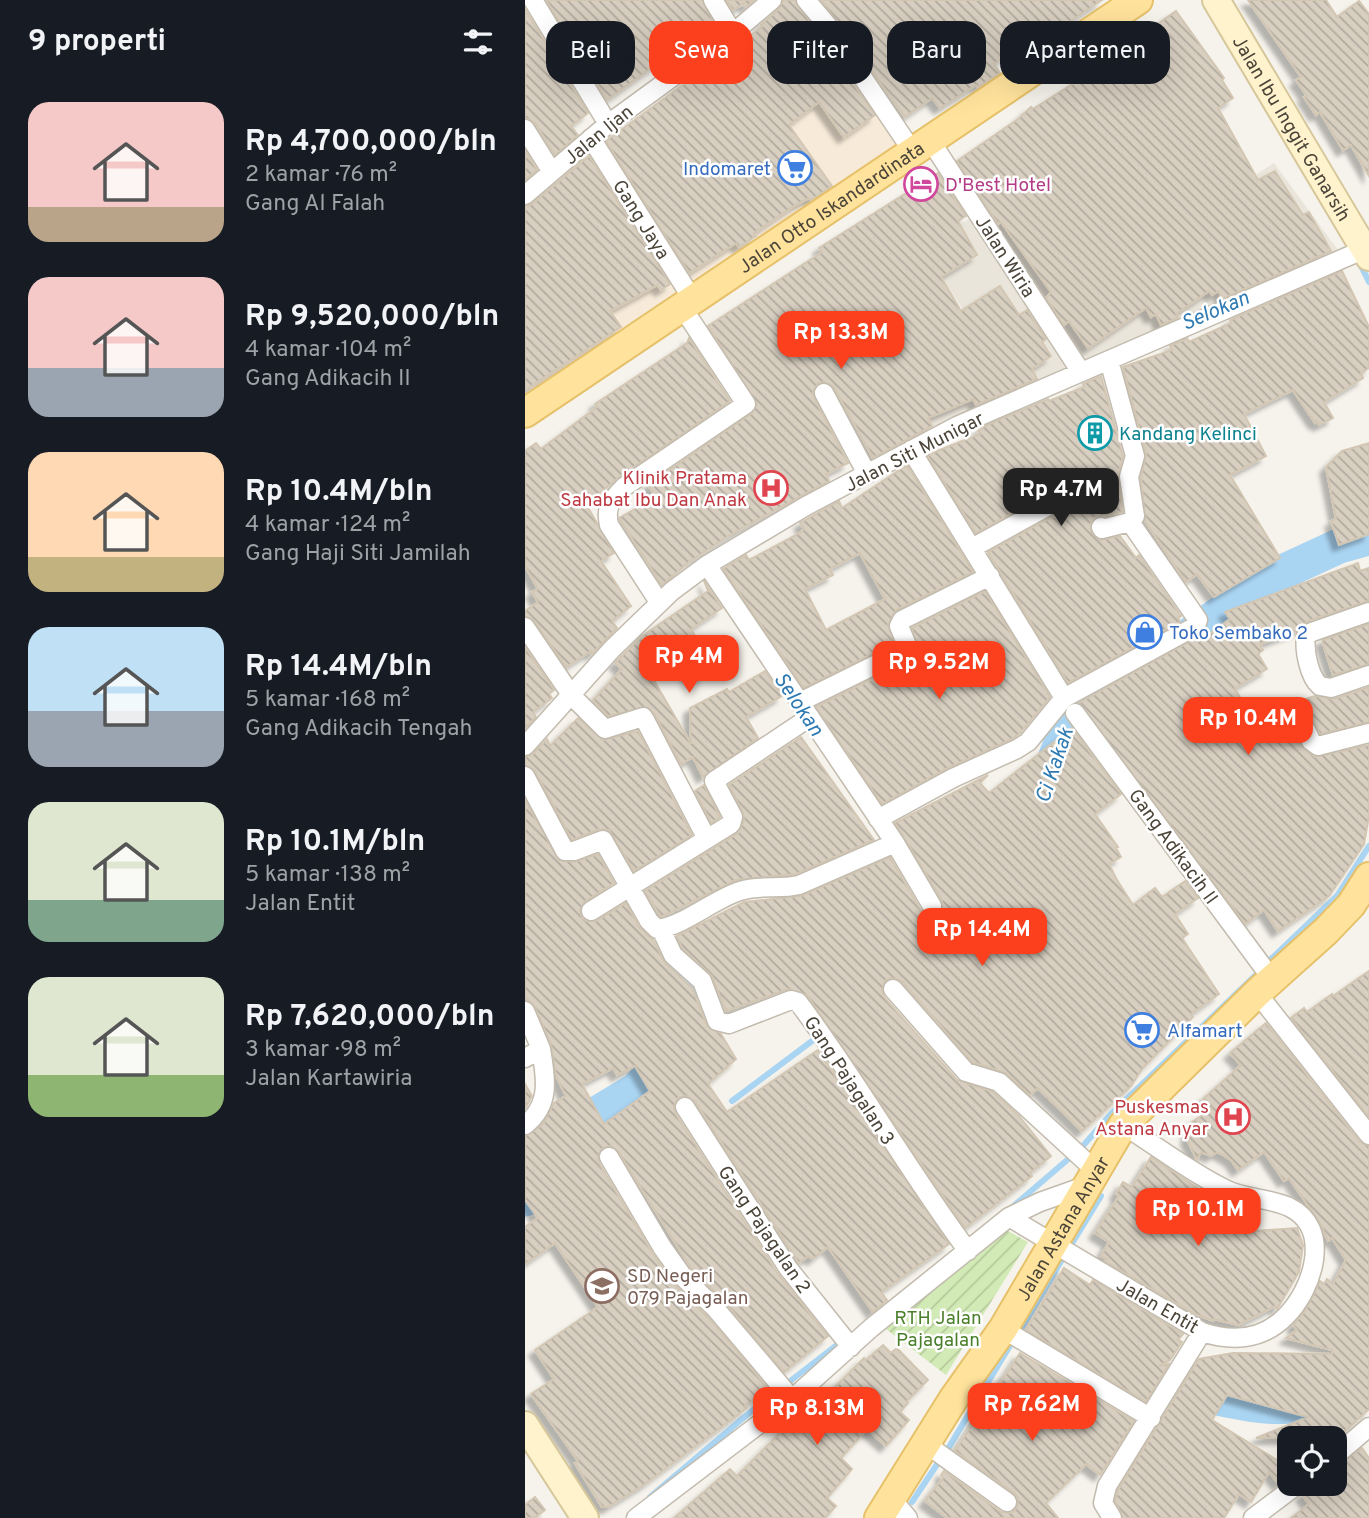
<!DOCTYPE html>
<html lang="id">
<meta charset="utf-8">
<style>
body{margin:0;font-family:Overpass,sans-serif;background:#20242c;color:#f1f3f6;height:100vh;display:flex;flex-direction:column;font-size:26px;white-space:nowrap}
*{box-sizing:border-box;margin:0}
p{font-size:23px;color:#9ea1a6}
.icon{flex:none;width:38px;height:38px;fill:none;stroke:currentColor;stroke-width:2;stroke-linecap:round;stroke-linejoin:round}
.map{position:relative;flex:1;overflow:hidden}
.panel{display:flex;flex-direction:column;background:#171b24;width:525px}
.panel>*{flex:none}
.top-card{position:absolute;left:21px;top:21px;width:665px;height:63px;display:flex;gap:14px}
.fabs{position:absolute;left:752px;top:1426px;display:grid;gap:14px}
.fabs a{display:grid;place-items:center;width:70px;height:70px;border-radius:14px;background:#171b24;box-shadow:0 7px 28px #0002;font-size:35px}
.price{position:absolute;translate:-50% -60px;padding:0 16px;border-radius:14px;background:#fc3f1d;color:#fff;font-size:23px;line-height:46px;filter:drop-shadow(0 2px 4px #0008)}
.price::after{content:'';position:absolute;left:50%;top:42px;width:21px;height:16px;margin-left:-10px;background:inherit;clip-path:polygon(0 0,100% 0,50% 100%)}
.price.active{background:#222;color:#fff}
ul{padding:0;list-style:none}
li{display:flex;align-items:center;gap:21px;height:175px;padding:0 28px}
li span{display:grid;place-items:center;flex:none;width:196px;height:140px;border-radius:21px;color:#555}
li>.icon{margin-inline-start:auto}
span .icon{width:84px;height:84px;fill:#fffc;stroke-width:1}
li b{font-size:30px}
h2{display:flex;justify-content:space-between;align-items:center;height:84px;padding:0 28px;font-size:30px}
.chip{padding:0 24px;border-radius:21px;background:#171b24;box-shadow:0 7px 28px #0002;font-size:24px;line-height:63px}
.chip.active{background:#fc3f1d;color:#fff}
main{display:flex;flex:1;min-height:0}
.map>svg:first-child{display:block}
</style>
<main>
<section class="panel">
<h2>9 properti<svg class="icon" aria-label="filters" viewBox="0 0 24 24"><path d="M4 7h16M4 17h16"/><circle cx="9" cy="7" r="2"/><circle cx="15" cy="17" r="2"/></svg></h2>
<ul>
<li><span style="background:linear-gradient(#f6c9c9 75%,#b9a48a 0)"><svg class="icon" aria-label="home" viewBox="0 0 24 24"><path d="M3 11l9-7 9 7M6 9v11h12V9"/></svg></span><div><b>Rp 4,700,000/bln</b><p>2 kamar · 76 m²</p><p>Gang Al Falah</p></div></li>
<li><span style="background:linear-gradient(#f6c9c9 65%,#9aa5b1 0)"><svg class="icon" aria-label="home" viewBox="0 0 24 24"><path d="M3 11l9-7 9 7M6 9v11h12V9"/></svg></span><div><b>Rp 9,520,000/bln</b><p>4 kamar · 104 m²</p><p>Gang Adikacih II</p></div></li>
<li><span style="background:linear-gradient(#ffd9b3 75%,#c2b280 0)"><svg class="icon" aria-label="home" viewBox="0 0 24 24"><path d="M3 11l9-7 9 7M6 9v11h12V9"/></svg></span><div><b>Rp 10.4M/bln</b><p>4 kamar · 124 m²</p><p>Gang Haji Siti Jamilah</p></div></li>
<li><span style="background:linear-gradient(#bfe0f5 60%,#9aa5b1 0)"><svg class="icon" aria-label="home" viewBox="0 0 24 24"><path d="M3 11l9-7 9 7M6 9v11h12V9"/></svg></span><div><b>Rp 14.4M/bln</b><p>5 kamar · 168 m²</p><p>Gang Adikacih Tengah</p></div></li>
<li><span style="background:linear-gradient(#dfe7d0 70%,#7fa58c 0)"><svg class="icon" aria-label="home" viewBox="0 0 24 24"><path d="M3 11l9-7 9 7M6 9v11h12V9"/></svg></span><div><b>Rp 10.1M/bln</b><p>5 kamar · 138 m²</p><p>Jalan Entit</p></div></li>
<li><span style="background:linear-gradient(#dfe7d0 70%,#8fb573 0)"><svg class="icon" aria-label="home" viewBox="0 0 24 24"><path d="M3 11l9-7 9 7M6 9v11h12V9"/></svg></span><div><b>Rp 7,620,000/bln</b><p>3 kamar · 98 m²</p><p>Jalan Kartawiria</p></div></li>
</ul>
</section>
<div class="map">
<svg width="844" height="1518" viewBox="0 0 844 1518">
<defs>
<pattern id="garden-furrows" width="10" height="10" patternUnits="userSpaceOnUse" patternTransform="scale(1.75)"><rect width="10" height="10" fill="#d2eab5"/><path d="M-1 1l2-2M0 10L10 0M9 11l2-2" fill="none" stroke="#b6ca9c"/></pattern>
<pattern id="building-back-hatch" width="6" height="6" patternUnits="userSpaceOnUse" patternTransform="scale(1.75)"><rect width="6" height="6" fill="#d8cfc1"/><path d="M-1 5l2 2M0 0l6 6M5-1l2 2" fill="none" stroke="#b1aa9e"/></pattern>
<filter id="shadow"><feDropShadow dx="-6" dy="6" stdDeviation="2" flood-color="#0004"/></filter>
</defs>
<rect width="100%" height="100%" fill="#f6f3ec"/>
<path fill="#eae5da" d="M749 163 813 250 390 442 366 389 439 311 417 278 362 270 511 177 582 272Z"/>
<path fill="#f7ead8" d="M311 43 374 144 0 398V214L38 179 37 163 71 140 117 224 253 130 256 83Z"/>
<path fill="url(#garden-furrows)" d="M481 1230 503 1242 421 1375 361 1329Z"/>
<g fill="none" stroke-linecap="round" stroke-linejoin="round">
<path stroke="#a9d4f2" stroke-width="6" d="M834 262 844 282
M744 961 812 896 844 846
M207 1101 295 1035
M556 1148 586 1114 735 971
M485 1209 548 1155
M546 1245 576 1196
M494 1332 538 1258
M260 1385 317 1341
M421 1452 486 1344
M125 1497 255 1387
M387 1502 415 1460"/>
<path stroke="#a9d4f2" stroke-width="35" d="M522 780 545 719 561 697 600 671 657 640 749 576 814 546 844 538
M0 1199 44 1153 68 1116 111 1090 140 1061 153 1025 157 956 208 941
M661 1416 669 1403 682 1396C762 1413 793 1418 844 1346"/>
</g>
<path fill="url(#building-back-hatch)" stroke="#d3c7b4" stroke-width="2" fill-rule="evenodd" filter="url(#shadow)" d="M21 0H177L193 30 157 56 152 51 147 53 82 100Z
M201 0H229L222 7 219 3 208 10Z
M258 0H270L350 115 319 137 294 102 264 125 307 186 286 200 284 198 270 205 229 233 231 236 214 247 211 243 164 273 81 141 237 27 236 25 254 9Z
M296 0H577L511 44 506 37 469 64 475 73 453 87 451 85 415 108 407 98 380 117Z
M723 0H801L812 17 834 1 844 14V176L826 145 818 150 795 112 791 115 779 97 782 96 771 80 776 77Z
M0 9 63 113 46 126 53 135 30 155 10 123 0 118Z
M651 11 699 78 697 80 708 98 693 108 733 180 750 171 778 215 784 212 806 251 697 299 694 291 687 295 684 291 651 314 653 318 636 325 631 314 626 317 621 308 563 348 544 321 539 325 521 298 526 292 476 222 473 224 432 161 493 119 506 107 508 109 552 81 593 45 596 50Z
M0 150 12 170 0 180Z
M64 156 145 284 136 290 132 285 85 311 96 327 0 390V206L7 204Z
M413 173 441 216 433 221 452 255 416 277 436 311 475 286 494 315 502 310 521 339 517 342 526 356 507 369 512 379 451 405 448 399 403 418 407 426 348 458 309 387 300 382 293 383 288 392 289 398 323 463 301 474 304 481 208 533 164 562 137 585 94 518 131 497 123 485 227 413 232 404 183 326 297 252 294 248Z
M817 271 844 327V368L836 373 838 378 799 402 808 418 794 425 792 421 790 423 768 390 719 414 741 456 705 475 755 558 689 597 672 574 661 582 620 521 616 478 621 453 598 367 647 350 645 346 662 338 664 342 706 323 705 320Z
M164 338 205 401 93 478 61 504 89 553 76 561 106 606 87 621 92 628 67 654 66 651 41 667 9 621 0 616V611L13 602 7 592 13 589 0 566V451L11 443 16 449 72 407 70 404 162 343Z
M576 376 598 456 593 478 598 512 570 517 566 521V531L575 540 595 536 611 558 614 555 656 616 653 618 655 622 543 683 463 552 572 492 578 483 577 476 568 471 562 472 451 533 402 455 455 434 453 431 460 426 523 399 524 401 559 387 558 384Z
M844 443V534L814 545 806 521 811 519 801 467 817 451Z
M382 465 448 572 371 610 363 625 369 643 279 688 198 569 221 555 224 560 273 534 279 529 275 523 314 501 317 508ZM335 553 360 599 301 630 280 589 308 575 305 569Z
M833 563 835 571 844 568V601L783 621 771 631 735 644 738 650 733 654 742 669 710 688 722 711 737 713 758 700 761 705 790 696 809 699 844 687V722L795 734 788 721 781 719 772 723 770 730 776 746 790 757 844 745V816L839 844 804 896 753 931 739 910 720 924 554 703 678 634 680 637 705 619 700 612Z
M179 581 197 608 166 629 171 638 156 648 148 637 117 660 166 744 165 708 202 689 204 692 240 671 257 696 221 717 233 738 178 777 168 757 156 764 130 715 123 707 83 716 68 700 97 669 90 663 117 636 183 591Z
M460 591 525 697 495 733 487 739 423 768 357 804 291 707 383 661 392 646 387 628Z
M844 624V664L808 675 797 640Z
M0 647 29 690 24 694 27 698 8 712 11 717 0 729Z
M163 658H179V674L163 675Z
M53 718 78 740 113 731 167 835 109 871 84 830 74 829 47 840 10 771 0 765V757L8 754 22 739 25 746Z
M547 728 596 794 570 814 593 847 591 848 596 857 584 864 592 880 608 905 630 888 637 897 660 881 673 898 650 914 663 934 657 938 694 994 666 1014 668 1017 617 1069 606 1086 557 1131 513 1088 505 1095 481 1073 447 1062 377 981 366 978 360 981 357 991 359 997 432 1080 468 1092 494 1116 526 1156 505 1173 507 1176 440 1228 282 995 263 989 201 1011 187 976 157 948 152 936 219 902 276 896 365 857 397 912 402 916H412L417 911V900L370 823 463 775 455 783 464 793Z
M276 737 349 840 271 874 211 880 136 917 120 891 213 833 219 820 218 813 204 785Z
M179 785 195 817 186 823 170 791Z
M0 800 34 860 49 862 73 854 89 883 59 902 55 911 57 918 61 921H71L101 903 114 927 128 940 140 963 167 988 182 1026 196 1034 211 1059 183 1084 202 1112 293 1050 424 1244 356 1292 362 1300 348 1312 303 1247 288 1259 283 1256 274 1263 170 1101 160 1096 153 1098 149 1107 150 1113 253 1274 303 1336 259 1372 199 1301 168 1271 93 1151 85 1146 78 1148 73 1156 74 1163 128 1254 150 1285 182 1316 243 1388 220 1406 222 1408 120 1484 83 1507H77L50 1463 53 1461 6 1394 29 1379 10 1350 73 1307 30 1243 0 1264V1227L13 1218 0 1200V1136L18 1124 29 1103 41 1096 31 1076 26 1045 10 1007 0 997ZM110 1066 125 1091 79 1124 57 1084 88 1068 92 1075Z
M844 971V1117L766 1018 779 1008 782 1012 807 994 808 996Z
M741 1023 835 1142 844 1146V1409L813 1438H731L783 1417 702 1395 687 1420 765 1468V1475L754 1484 744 1472 726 1502 714 1494 699 1518H598L590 1501 593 1490 674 1359 708 1353 807 1354V1350L761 1338 772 1330 768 1325 780 1311 795 1281 799 1284 802 1279 808 1284 821 1260 807 1238 803 1241 795 1223 764 1178 759 1181 739 1152 713 1170 706 1160 693 1152 686 1156 676 1152 672 1160 662 1139 665 1123 687 1109 678 1099 716 1065 705 1053Z
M0 1084 7 1096 0 1109Z
M626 1157 703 1208 705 1204 729 1209 716 1232 772 1228 778 1245 774 1272 752 1309 750 1306 713 1325 689 1319 688 1321 670 1314 580 1261 582 1259 576 1256 584 1242 570 1233 594 1196 591 1194 598 1182 607 1187Z
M539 1268 565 1285 568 1280 658 1334 653 1340 657 1342 645 1360 634 1366 644 1364 621 1402 501 1330Z
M358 1345 366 1353 372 1348 403 1380 382 1401 383 1403 375 1412 384 1420 361 1446 342 1429 316 1458 327 1469 302 1498 311 1506 300 1518H149L205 1469 212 1476 263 1425 273 1435 295 1412 286 1400 296 1389 303 1394 339 1358 341 1360Z
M495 1353 609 1421 575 1475 561 1464 521 1503 533 1518H422L400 1501 418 1478 416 1475 419 1471 476 1512 486 1513 492 1508 493 1498 489 1493 430 1451Z
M837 1448 844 1458V1518H766L784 1504 777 1495 786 1488 784 1484H810V1467Z
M10 1497 20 1510 9 1518H0V1505Z"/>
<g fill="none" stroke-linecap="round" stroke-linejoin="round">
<g stroke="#c2bbae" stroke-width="21">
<path id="minor" d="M8 0 83 124
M188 0 208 33
M281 0 303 26 388 152
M0 129 27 172
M66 138 168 300
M405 140 556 372
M0 195 83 124 208 33 247 0
M584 360 610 456 604 477 610 516 605 522
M299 393 342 474
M386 450 539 698
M447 548 567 482
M182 565 370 843 407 906
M134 602 84 525C80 507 86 500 99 487L221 404 157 307
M844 612 787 632 781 636C779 650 784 677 795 686L806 688 844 675
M0 627 47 696 80 729 118 717 120 720 182 839
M275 702 378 651 381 643 374 626 377 620 465 576
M550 713 747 979
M781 730 786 741 793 746 844 733
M0 746 87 649 147 591 182 565 281 506 432 426 840 249
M0 776 40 851H49L78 840 124 921 132 929C157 927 189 899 215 891 235 884 254 890 274 885L370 843
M353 819 428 778 492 749 503 742 539 698 671 626 673 620 605 522 577 529 576 527
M66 911 206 824 208 817 189 781 285 717
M136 929 148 955 177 981 192 1021 204 1024 266 1000 273 1002C334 1083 383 1171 443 1251
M368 989 441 1072 474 1082 571 1171
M732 993 844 1135
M0 1011 16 1049 0 1058
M160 1107 263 1268 326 1347
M0 1125C26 1105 21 1078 16 1049
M84 1157 137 1247 159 1278 190 1308 267 1399
M484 1217 677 1332C707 1342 737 1340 760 1317 788 1290 808 1228 764 1207 744 1198 722 1199 702 1190 666 1173 632 1146 598 1125
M478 1329 626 1418
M401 1444 482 1502
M810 1456 844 1427
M367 1499 383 1518
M111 1518 267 1399 346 1328 484 1217 515 1202 563 1185
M587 1518 578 1503 582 1486 677 1332
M728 1518 773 1484"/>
</g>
<g stroke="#d6c79b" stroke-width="30">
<g id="secondary">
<path id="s1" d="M691 0 844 257"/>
<path d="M0 1425 60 1518"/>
</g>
</g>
<g stroke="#e6c16a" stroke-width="32">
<g id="primary">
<path id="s2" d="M0 413 613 0"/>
<path id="s3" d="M354 1518 429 1398 478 1329 598 1125 732 993 801 931 826 905 844 877"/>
</g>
</g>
<use href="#minor" stroke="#fff" stroke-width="18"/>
<use href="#secondary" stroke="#fff3cd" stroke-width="26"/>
<use href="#primary" stroke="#ffe39c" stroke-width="28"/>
</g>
<defs>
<g id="supermarket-ring" transform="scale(1.75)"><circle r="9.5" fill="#fff" stroke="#3f7fe0" stroke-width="1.5"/><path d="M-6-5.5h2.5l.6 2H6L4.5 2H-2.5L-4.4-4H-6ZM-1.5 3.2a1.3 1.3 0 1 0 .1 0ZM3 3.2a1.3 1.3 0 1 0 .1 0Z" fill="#3f7fe0"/></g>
<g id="hotel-ring" transform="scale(1.75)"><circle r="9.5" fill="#fff" stroke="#d1479c" stroke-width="1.5"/><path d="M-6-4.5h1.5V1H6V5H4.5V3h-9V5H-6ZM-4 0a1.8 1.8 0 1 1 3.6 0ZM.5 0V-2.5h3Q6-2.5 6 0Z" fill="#d1479c"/></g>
<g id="building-ring" transform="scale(1.75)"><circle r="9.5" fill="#fff" stroke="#0f9aa8" stroke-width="1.5"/><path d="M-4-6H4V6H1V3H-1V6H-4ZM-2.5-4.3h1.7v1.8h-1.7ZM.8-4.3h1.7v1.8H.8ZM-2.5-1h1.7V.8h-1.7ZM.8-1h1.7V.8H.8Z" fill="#0f9aa8"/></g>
<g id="hospital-ring" transform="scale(1.75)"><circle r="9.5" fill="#fff" stroke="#e0444e" stroke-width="1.5"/><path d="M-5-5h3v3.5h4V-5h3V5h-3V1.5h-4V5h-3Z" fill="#e0444e"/></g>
<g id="shop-ring" transform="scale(1.75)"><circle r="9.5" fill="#fff" stroke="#3f7fe0" stroke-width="1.5"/><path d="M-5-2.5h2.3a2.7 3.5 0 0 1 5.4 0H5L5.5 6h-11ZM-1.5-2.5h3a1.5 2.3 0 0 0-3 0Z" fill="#3f7fe0"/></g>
<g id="school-ring" transform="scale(1.75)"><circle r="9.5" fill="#fff" stroke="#8d6e63" stroke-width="1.5"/><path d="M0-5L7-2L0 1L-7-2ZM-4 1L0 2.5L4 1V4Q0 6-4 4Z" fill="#8d6e63"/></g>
</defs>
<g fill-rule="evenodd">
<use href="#supermarket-ring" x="270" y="168"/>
<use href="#hotel-ring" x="396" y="184"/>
<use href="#building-ring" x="570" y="433"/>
<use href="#hospital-ring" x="246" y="488"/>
<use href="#shop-ring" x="620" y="632"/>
<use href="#supermarket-ring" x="617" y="1030"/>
<use href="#hospital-ring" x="708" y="1117"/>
<use href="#school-ring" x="77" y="1286"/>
</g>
<g text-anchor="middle" stroke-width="5" stroke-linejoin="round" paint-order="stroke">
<g font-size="19" fill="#4b4439" stroke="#fff">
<text dy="7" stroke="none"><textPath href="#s1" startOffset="149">Jalan Ibu Inggit Ganarsih</textPath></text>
<text transform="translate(73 134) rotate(-39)" y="7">Jalan Ijan</text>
<text dy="7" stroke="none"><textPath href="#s2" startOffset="369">Jalan Otto Iskandardinata</textPath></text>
<text transform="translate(117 219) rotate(58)" y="7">Gang Jaya</text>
<text transform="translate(481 256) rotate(57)" y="7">Jalan Wiria</text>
<text transform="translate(389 451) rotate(-27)" y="7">Jalan Siti Munigar</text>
<text transform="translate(649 846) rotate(54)" y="7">Gang Adikacih II</text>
<text transform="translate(325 1080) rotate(57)" y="7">Gang Pajagalan 3</text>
<text dy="7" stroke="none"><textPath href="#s3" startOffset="343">Jalan Astana Anyar</textPath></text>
<text transform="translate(240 1229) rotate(56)" y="7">Gang Pajagalan 2</text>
<text transform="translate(633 1305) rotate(30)" y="7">Jalan Entit</text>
</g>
<g font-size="19" fill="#366cbe" stroke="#fff" text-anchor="start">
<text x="246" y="175" text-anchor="end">Indomaret</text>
<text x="644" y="639">Toko Sembako 2</text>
<text x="642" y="1037">Alfamart</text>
</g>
<g font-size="19" fill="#b23c85" stroke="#fff" text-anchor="start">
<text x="420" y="191">D'Best Hotel</text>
</g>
<g font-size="19" fill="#0d838f" stroke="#fff" text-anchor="start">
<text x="594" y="440">Kandang Kelinci</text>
</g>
<g font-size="19" fill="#be3a42" stroke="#fff" text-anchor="end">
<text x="222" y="484">Klinik Pratama<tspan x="222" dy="22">Sahabat Ibu Dan Anak</tspan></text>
<text x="684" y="1113">Puskesmas<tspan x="684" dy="22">Astana Anyar</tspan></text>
</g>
<g font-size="19" fill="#785e54" stroke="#fff" text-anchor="start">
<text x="102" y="1282">SD Negeri<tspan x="102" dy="22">079 Pajagalan</tspan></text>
</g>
<g font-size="19" fill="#4a7f2a" stroke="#fff">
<text x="413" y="1324">RTH Jalan<tspan x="413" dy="22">Pajagalan</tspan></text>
</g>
<g font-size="21" font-style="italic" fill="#2e7ab2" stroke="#fff">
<text transform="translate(690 310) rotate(-23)" y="7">Selokan</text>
<text transform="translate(274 704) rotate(56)" y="7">Selokan</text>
<text transform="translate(529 765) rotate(-71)" y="7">Ci Kakak</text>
</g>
</g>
</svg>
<div class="fabs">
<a><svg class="icon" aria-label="locate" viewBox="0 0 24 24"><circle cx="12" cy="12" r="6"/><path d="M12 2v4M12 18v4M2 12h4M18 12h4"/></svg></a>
</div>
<b class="price" style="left:316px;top:371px">Rp 13.3M</b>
<b class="price active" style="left:536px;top:528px">Rp 4.7M</b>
<b class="price" style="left:164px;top:695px">Rp 4M</b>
<b class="price" style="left:414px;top:701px">Rp 9.52M</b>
<b class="price" style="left:723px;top:757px">Rp 10.4M</b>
<b class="price" style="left:457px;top:968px">Rp 14.4M</b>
<b class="price" style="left:673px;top:1248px">Rp 10.1M</b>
<b class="price" style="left:507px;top:1443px">Rp 7.62M</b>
<b class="price" style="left:292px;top:1447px">Rp 8.13M</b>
<div class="top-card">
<a class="chip">Beli</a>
<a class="chip active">Sewa</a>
<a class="chip">Filter</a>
<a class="chip">Baru</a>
<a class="chip">Apartemen</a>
</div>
</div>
</main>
